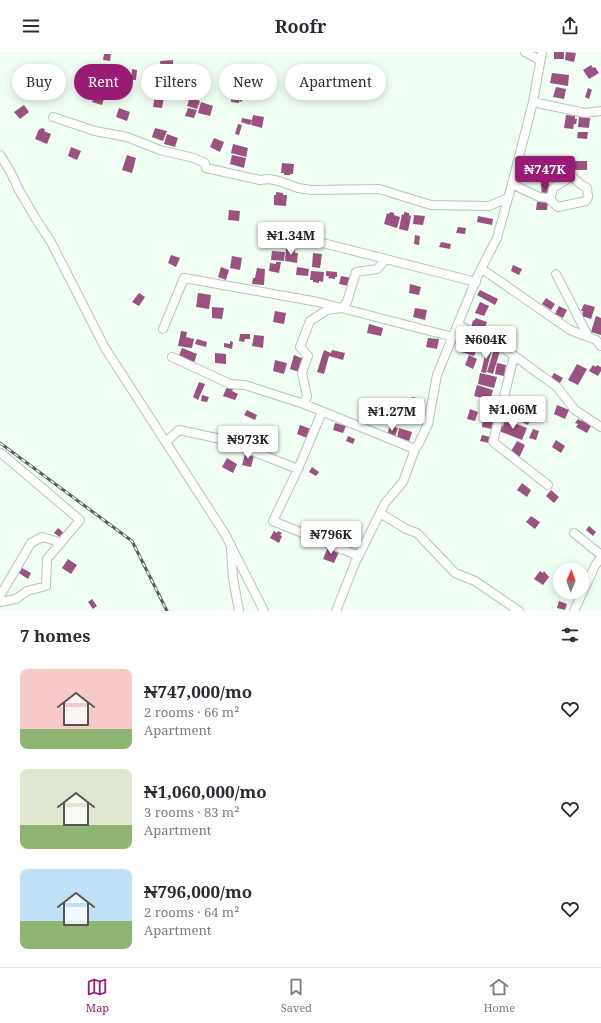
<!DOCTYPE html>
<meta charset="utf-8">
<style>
body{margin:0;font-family:"Noto Serif",serif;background:#f7f7f7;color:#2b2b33;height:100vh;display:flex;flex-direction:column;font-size:15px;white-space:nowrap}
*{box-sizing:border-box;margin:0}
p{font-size:13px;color:#7c7c81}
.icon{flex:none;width:22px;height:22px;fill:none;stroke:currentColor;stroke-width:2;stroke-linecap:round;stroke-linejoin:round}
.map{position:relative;height:559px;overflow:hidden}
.sheet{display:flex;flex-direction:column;background:#fff;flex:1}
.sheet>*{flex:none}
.top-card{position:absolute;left:12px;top:12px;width:400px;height:36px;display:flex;gap:8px}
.needle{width:26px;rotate:2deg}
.fabs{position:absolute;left:553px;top:511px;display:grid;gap:8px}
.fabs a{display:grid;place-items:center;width:36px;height:36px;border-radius:50%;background:#fff;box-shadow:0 2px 10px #0003;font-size:20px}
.price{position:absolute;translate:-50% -34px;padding:0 9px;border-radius:4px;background:#fff;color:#222;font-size:13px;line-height:26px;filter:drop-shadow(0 1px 2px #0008)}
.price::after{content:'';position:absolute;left:50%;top:24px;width:12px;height:9px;margin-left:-6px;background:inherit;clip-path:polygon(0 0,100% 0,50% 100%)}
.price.current{background:#991b73;color:#fff}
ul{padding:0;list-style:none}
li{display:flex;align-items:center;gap:12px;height:100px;padding:0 20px}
li span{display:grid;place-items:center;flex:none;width:112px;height:80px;border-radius:8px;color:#555}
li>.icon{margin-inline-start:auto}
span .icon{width:48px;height:48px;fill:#fffc;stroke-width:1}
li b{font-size:17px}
h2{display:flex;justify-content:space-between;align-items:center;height:48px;padding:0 20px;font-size:17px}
.tag{padding:0 14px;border-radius:18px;background:#fff;box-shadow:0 2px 10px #0003;font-size:14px;line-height:36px}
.tag.current{background:#991b73;color:#fff}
header{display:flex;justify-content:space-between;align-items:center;height:52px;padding:0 20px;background:#fff;font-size:18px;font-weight:700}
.tabs{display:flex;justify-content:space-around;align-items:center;height:56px;border-top:1px solid #e1e1e2;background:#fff;font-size:11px;color:#7c7c81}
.tabs a{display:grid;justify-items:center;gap:2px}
.tabs .current{color:#991b73}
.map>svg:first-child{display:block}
</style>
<header><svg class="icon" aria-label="menu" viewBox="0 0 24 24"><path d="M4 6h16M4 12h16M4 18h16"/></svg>Roofr<svg class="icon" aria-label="share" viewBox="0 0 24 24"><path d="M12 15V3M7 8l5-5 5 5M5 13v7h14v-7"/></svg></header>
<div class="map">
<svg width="601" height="559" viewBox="0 0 601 559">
<rect width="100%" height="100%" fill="#f0fef3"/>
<path fill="#9c5280" d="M554 0H564V7H554Z
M566 0 576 1 574 10 565 8Z
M104 2H111L110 9 103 8Z
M173 8V19L161 20 160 9Z
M591 13 593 16 595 15 599 21 589 27 583 18Z
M132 17 137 18 136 28H131Z
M81 18 92 21 90 30 88 29 87 31 84 30V28L79 26Z
M552 21 569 23 568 34 550 31Z
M556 35 566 37 564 47 553 45Z
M588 36 592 38 589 47 585 45Z
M232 38 243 40 242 50 239 49V51L231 50Z
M95 41 105 44 102 53 92 50Z
M155 44 164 45 162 56 153 55Z
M190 45 200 49 197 57 187 54Z
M201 50 213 54 210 64 198 61Z
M24 53 29 60 20 67 14 60Z
M119 56 130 60 127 69 116 65Z
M188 56 197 58 194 66 185 64Z
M253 63 264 65 262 76 251 73Z
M566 63 575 64V67H577L576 72H574L573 77 564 76Z
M579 65 590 66 589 76 578 75Z
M242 66 252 68 250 73 241 70Z
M238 72 242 73 239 83 235 82Z
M41 76 45 77 44 79 51 82 47 92 35 87 39 77 40 78Z
M155 76 167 79 163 89 152 85Z
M578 80H588L587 87 577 86Z
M167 82 178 86 175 95 164 92Z
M214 86 224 90 220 100 210 95Z
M233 92 248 96 246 105 231 101Z
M71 95 81 99 77 108 68 104Z
M127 103 136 106 132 121 122 118Z
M232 103 246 106 244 116 230 112Z
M561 108 568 109 567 119 560 118Z
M573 109H587V118H573Z
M282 111 294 112 293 122H290V123H284V121H281Z
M530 115 540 116 538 126 527 124Z
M541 132H549L550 143 542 144Z
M276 140 283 141V143H287L286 154 274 153V143H276Z
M537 150H548L547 158H536Z
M229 158 240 159 239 169 228 168Z
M390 160 394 161V163L400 165 397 176 384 172 387 161 389 162Z
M404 160 409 161V163L411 164 408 179 399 177 402 162 404 163Z
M414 163 425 164 423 173 413 172Z
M478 164 493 167 492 173 477 170Z
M458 175 466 176 465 182 456 181Z
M415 183 420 184 419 193 414 192Z
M441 190 451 192 450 197 439 195Z
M286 197 295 198V201H298L297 211 285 209Z
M272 199 285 200 284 209 271 208Z
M313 201 322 202 320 216 312 215Z
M171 203 180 206 176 215 168 211Z
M232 204 242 206 240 218 230 216Z
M276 210H281L279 221 269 219 270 211 276 212Z
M513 213 522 217 519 223 511 219Z
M221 215 229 218 226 228 218 225Z
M297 215 309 217 308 224 296 223Z
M257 216 265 217 264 233 252 232 253 226H255Z
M311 219 324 220 323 230 319 229V231L313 230V228H310Z
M326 219 337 220V225H335V227L328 226 329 224H326Z
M341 224 351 226 349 234 339 232Z
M410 232 421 235 419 243 409 241Z
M480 238 498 247 495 253 477 243Z
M139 241 145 245 139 254 132 250Z
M198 241 211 243 209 257 196 255Z
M546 246 555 252 551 258 542 252Z
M480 250 489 254 484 264 475 261Z
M584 252 595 255 591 267 582 264 583 259H581Z
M559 254 567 258 563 266 555 262Z
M212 255 224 256 222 267 212 266Z
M415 256 427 258 425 268 413 265Z
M275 259 286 261 284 272 273 270Z
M596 264 601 266V283L591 280Z
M476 266 487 270 483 281 471 276 473 268 474 269Z
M369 272 383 276 381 284 367 281Z
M181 279 187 280 186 285 194 287 192 296 178 294Z
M240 282H250V287H245L244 290 239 289Z
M254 283 264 284 263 296 252 294Z
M428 286 439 287 437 297 426 295Z
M197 287 207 290 206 295 195 292Z
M230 289 233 290 232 297 224 295V291L230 292Z
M461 291 477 297 474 304 458 299Z
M487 295 492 296 486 321 481 320Z
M182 296 197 302 194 311 178 306Z
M494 297 500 299 493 322 487 320Z
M324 298 331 301 332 298 345 301 343 308 329 304 324 322 317 320Z
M215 301 226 302V312L215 311Z
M294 303 304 307 299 320 290 317Z
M469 303 477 307 473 317 465 313Z
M275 308 287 311 284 322 273 319Z
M497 311 506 313 504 324 495 322Z
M577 312 587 317 578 333 568 328Z
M593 313 596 315 597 313 601 315V319L598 324 589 319Z
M480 321 497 325 494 336 478 332Z
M554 321 563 326 560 331 551 326Z
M199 330 205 332 198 348 193 345Z
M477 333 493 338 490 348 474 344Z
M227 335 233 337 232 339 238 342 235 348 223 344Z
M202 343 209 345 207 350 201 349Z
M412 345 425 348 423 358 410 355Z
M557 353 569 358 565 367 554 362Z
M516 356 532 364 528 373 512 365Z
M470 357 478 360 475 369 467 367Z
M247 358 257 363 255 368 244 363Z
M483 365 493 366 494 374H492V377L482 375Z
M583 366 592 372 587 381 576 375 578 372 575 371 578 367 581 369Z
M507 368 527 376 522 388 499 379 501 374H503L504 370 506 371Z
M335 371 346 374 343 381 333 378Z
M300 373 311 377 307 386 297 382Z
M390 374 398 376 395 385 387 383Z
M399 376 412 380 409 389 397 386Z
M533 377 539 379 536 388 529 386Z
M482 383 490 385 489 391 480 389Z
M266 384 277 388 274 397 263 394Z
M348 384 355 387 353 392 346 389Z
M556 388 565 394 561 401 552 395Z
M517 389 525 393 519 406 510 401Z
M245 402 254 404 251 415 242 413Z
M227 406 237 412 233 421 222 415Z
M312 415 319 420 316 424 309 420Z
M522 431 531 438 527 445 517 438Z
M551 438 559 445 554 451 546 444Z
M531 464 540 470 535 477 526 470Z
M346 470 356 475 354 481 343 476Z
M589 474 596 480 593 484 586 478Z
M58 476 64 481 61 486 54 481Z
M274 479 277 481 278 479 282 481 280 483 282 484 279 491 270 486Z
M328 495 339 500 334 511 323 507Z
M68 507 77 513 71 522 62 516Z
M22 516 31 521 28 527 19 521Z
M540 519 543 521 544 519 549 525 543 533 534 527Z
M92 547 97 554 93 557 88 550Z
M559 549 567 552 565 558 557 556Z"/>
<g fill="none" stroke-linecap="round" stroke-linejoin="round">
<g stroke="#b2c8b7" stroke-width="10">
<path id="minor" d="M525 0 540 8
M533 50 585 61 601 59
M53 65 95 79 127 85 160 98 194 106 205 111 206 116 260 128 269 127 279 129 298 136 311 138 379 137 431 153 489 154 508 146
M0 103 10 119 19 138 36 167 51 190 105 296 225 482 264 559
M512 132 539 145 548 146 551 145 553 136 572 124 580 132 587 136 588 145 586 149 558 155 548 146
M303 186 476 230
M482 217 570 278 596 288 601 294
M556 222 588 284
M458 272 481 287 494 289 557 335 575 358 601 375
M163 277 184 226 318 250 453 285
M514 304 493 390 548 433
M172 305 230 332 245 333 304 352 415 397
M304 352 307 344 302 321 308 304 300 295 310 269 327 258 342 256 347 250 356 220 377 217 386 207
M322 360 298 417 273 469 359 504
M166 390 179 378 221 387 298 417
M380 461 406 477 417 481 455 521 475 529 519 559
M574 481 601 503
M231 498 233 526 239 559
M0 544 31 491 42 485 56 489 60 492
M0 550 16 547 27 539 46 534 47 507 80 468 1 401
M336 559 355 511 385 451 403 430 415 397 419 391 428 372 437 323 478 223 497 186 512 132 533 50 542 0
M574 559 595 514 601 505"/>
</g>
<use href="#minor" stroke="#fff" stroke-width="8"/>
<g stroke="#555f57" stroke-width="3">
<path id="rail" d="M0 391 132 489 167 559"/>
</g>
<use href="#rail" stroke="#fff" stroke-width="1.5" stroke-dasharray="4.5" stroke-linecap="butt"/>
</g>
</svg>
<div class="fabs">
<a><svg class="needle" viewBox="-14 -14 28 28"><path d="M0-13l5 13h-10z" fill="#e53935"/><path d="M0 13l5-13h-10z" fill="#7c7c81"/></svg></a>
</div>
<b class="price current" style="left:545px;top:138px">₦747K</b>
<b class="price" style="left:291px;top:204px">₦1.34M</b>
<b class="price" style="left:486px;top:308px">₦604K</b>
<b class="price" style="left:513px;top:378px">₦1.06M</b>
<b class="price" style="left:392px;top:380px">₦1.27M</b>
<b class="price" style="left:248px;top:408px">₦973K</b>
<b class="price" style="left:331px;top:503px">₦796K</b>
<div class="top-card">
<a class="tag">Buy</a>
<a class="tag current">Rent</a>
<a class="tag">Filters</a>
<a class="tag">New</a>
<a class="tag">Apartment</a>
</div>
</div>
<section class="sheet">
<h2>7 homes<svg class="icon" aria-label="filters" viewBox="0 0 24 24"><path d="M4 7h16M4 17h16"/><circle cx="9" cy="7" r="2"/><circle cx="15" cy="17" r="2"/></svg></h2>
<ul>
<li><span style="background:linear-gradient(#f6c9c9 75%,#8fb573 0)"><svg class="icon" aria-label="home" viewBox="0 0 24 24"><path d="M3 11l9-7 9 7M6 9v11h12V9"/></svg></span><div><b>₦747,000/mo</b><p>2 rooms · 66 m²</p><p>Apartment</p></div><svg class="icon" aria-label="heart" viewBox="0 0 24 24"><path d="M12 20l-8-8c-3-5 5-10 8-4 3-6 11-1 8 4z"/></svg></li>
<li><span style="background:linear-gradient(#dfe7d0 70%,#8fb573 0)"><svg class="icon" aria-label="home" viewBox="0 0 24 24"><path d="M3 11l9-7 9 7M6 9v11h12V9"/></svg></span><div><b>₦1,060,000/mo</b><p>3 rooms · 83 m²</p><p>Apartment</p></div><svg class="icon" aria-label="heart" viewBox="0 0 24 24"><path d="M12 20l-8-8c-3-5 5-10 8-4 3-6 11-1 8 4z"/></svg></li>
<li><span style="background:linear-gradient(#bfe0f5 65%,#8fb573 0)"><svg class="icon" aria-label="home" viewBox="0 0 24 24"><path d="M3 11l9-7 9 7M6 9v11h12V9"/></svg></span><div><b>₦796,000/mo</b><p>2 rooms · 64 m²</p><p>Apartment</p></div><svg class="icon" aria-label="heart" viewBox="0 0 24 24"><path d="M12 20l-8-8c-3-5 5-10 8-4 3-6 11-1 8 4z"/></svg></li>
</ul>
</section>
<nav class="tabs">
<a class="current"><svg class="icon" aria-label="map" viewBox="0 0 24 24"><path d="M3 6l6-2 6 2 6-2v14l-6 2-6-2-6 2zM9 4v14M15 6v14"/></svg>Map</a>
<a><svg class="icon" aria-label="saved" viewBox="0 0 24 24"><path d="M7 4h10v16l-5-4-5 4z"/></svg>Saved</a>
<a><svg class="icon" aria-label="home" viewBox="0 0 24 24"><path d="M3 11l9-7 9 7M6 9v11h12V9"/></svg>Home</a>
</nav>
